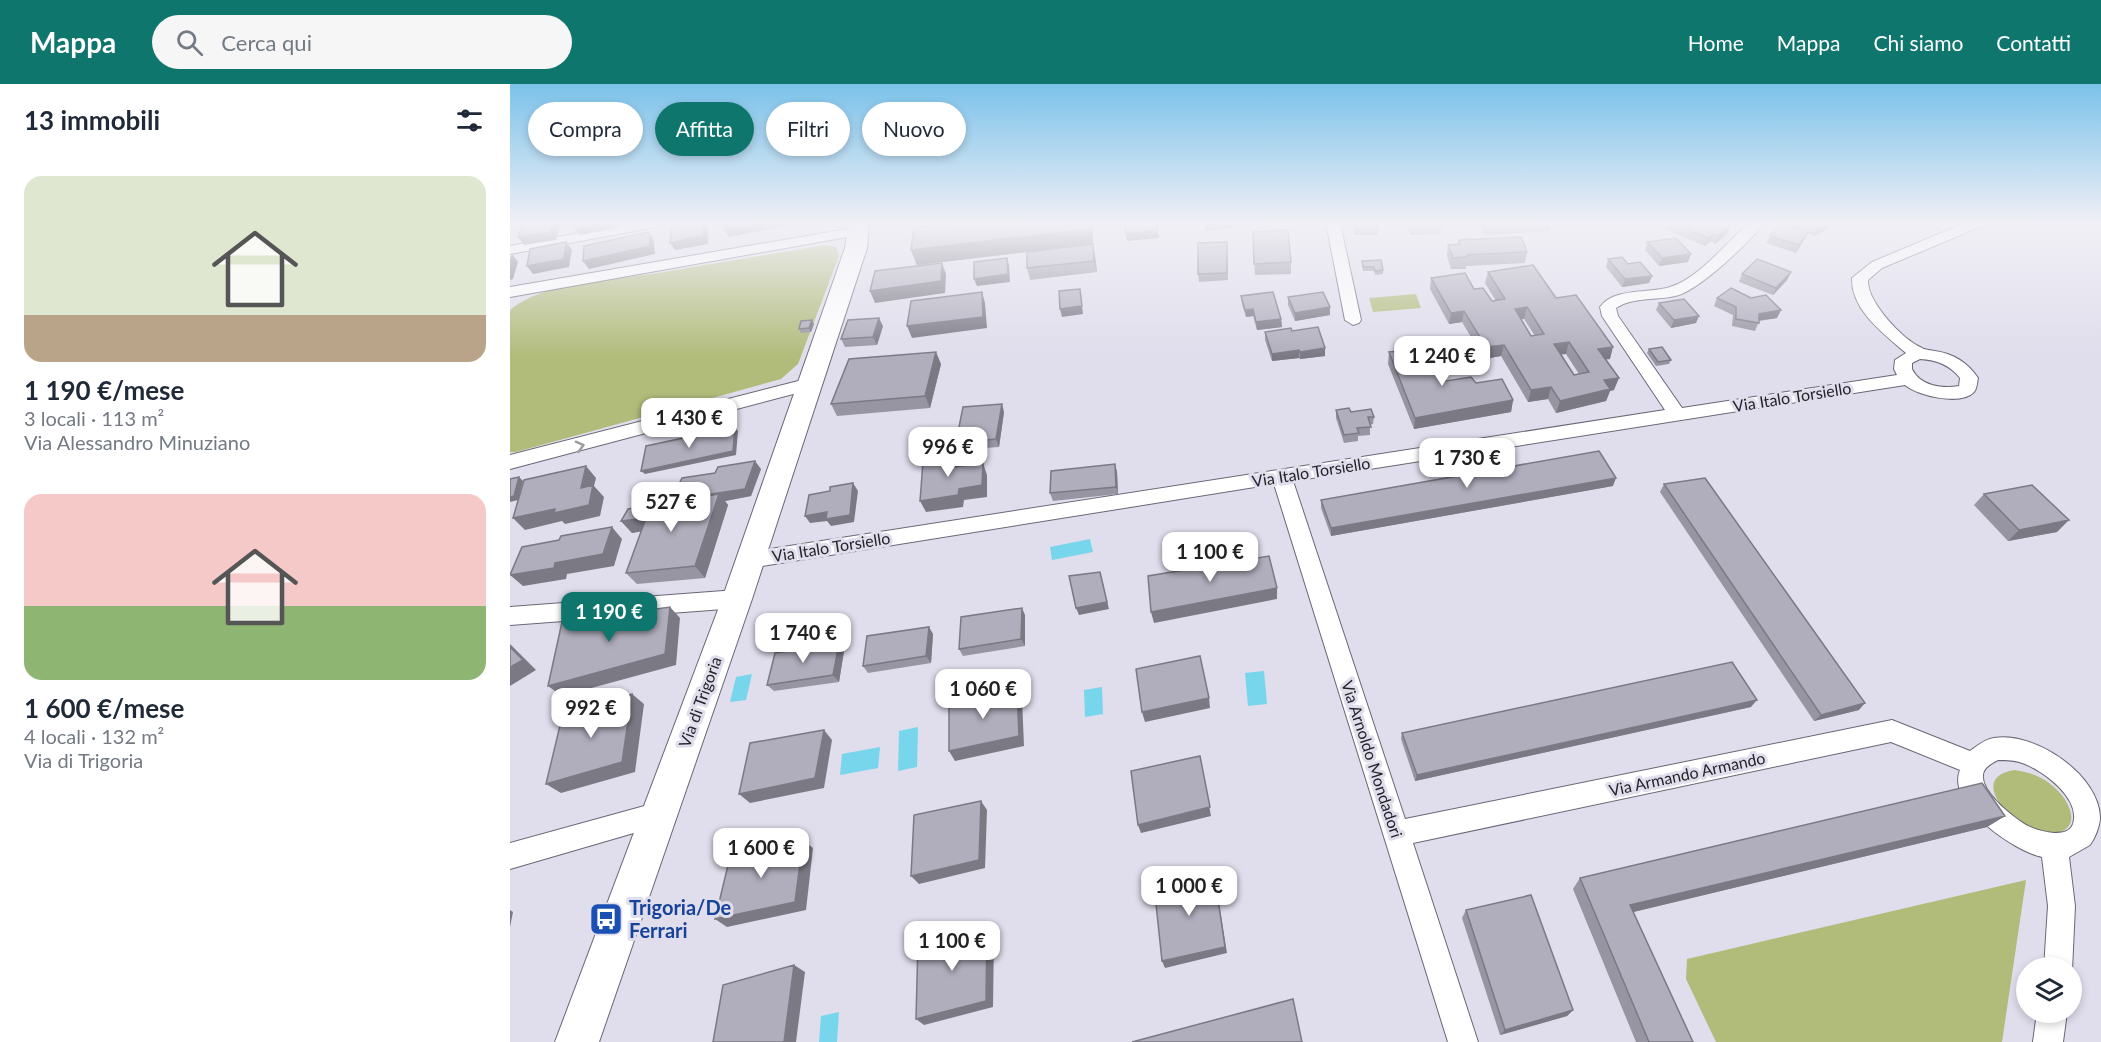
<!DOCTYPE html>
<html lang="it">
<meta charset="utf-8">
<style>
body{margin:0;font-family:Lato,sans-serif;background:#f6f6f7;color:#1f2937;height:100vh;display:flex;flex-direction:column;font-size:22px;white-space:nowrap}
*{box-sizing:border-box;margin:0}
p{font-size:20px;color:#747a83}
.icon{flex:none;width:33px;height:33px;fill:none;stroke:currentColor;stroke-width:2;stroke-linecap:round;stroke-linejoin:round}
.map{position:relative;flex:1;overflow:hidden}
.panel{display:flex;flex-direction:column;background:#fff;width:510px}
.panel>*{flex:none}
.guide{position:absolute;left:18px;top:18px;width:570px;height:54px;display:flex;gap:12px}
.buttons{position:absolute;left:1506px;top:873px;display:grid;gap:12px}
.buttons a{display:grid;place-items:center;width:66px;height:66px;border-radius:50%;background:#fff;box-shadow:0 3px 9px #0003;font-size:30px}
.price{position:absolute;translate:-50% -51px;padding:0 14px;border-radius:12px;background:#fff;color:#222;font-size:20px;line-height:39px;filter:drop-shadow(0 2px 3px #0008)}
.price::after{content:'';position:absolute;left:50%;top:36px;width:18px;height:14px;margin-left:-9px;background:inherit;clip-path:polygon(0 0,100% 0,50% 100%)}
.price.on{background:#0f766e;color:#fff}
ul{padding:0;list-style:none}
li{display:grid;align-content:center;gap:12px;height:318px;padding:0 24px}
li span{display:grid;place-items:center;height:186px;border-radius:18px;color:#555}
li>.icon{margin-inline-start:auto}
span .icon{width:108px;height:108px;fill:#fffc;stroke-width:1}
li b{font-size:26px}
h2{display:flex;justify-content:space-between;align-items:center;height:72px;padding:0 24px;font-size:26px}
.chip{padding:0 21px;border-radius:27px;background:#fff;box-shadow:0 3px 9px #0003;font-size:21px;line-height:54px}
.chip.on{background:#0f766e;color:#fff}
header{display:flex;align-items:center;gap:36px;box-sizing:border-box;height:84px;padding:0 30px;background:#0f766e;color:#fff}
header strong{font-size:28px}
nav{display:flex;gap:33px;margin-inline-start:auto;font-size:21px}
.search{width:420px;height:54px;background:#f6f6f7;display:flex;align-items:center;gap:15px;box-sizing:border-box;padding:0 21px;border-radius:33px;color:#747a83;font-size:22px}
main{display:flex;flex:1;min-height:0}
.map>svg:first-child{display:block}
</style>
<header>
<strong>Mappa</strong>
<div class="search"><svg class="icon" aria-label="search" viewBox="0 0 24 24"><circle cx="10" cy="10" r="6"/><path d="M15 15l6 6"/></svg>Cerca qui</div>
<nav><a>Home</a><a>Mappa</a><a>Chi siamo</a><a>Contatti</a></nav>
</header>
<main>
<section class="panel">
<h2>13 immobili<svg class="icon" aria-label="filters" viewBox="0 0 24 24"><path d="M4 7h16M4 17h16"/><circle cx="9" cy="7" r="2"/><circle cx="15" cy="17" r="2"/></svg></h2>
<ul>
<li><span style="background:linear-gradient(#dfe7d0 75%,#b9a48a 0)"><svg class="icon" aria-label="home" viewBox="0 0 24 24"><path d="M3 11l9-7 9 7M6 9v11h12V9"/></svg></span><div><b>1 190 €/mese</b><p>3 locali · 113 m²</p><p>Via Alessandro Minuziano</p></div></li>
<li><span style="background:linear-gradient(#f6c9c9 60%,#8fb573 0)"><svg class="icon" aria-label="home" viewBox="0 0 24 24"><path d="M3 11l9-7 9 7M6 9v11h12V9"/></svg></span><div><b>1 600 €/mese</b><p>4 locali · 132 m²</p><p>Via di Trigoria</p></div></li>
</ul>
</section>
<div class="map">
<svg width="1591" height="958" viewBox="0 0 1591 958">
<rect width="100%" height="100%" fill="#e0ddec"/>
<path fill="#b1bb7a" d="M315 161 326 163 329 172 288 280 271 295 6 368H0V226C33 198 99 196 142 190 200 180 257 171 315 161Z
M906 210 911 224 863 228 859 214Z
M1505 686C1517 688 1528 691 1539 699 1564 717 1576 754 1531 749 1506 746 1454 693 1505 686Z
M1516 796 1492 958H1206L1176 895 1177 875Z"/>
<path fill="#77d6ec" d="M580 455 583 468 542 476 540 463Z
M754 587 757 620 738 622 735 589Z
M242 590 236 616 220 618 226 593Z
M592 603 593 630 575 633 574 606Z
M408 643 407 683 388 687 389 647Z
M370 663 368 684 330 691 332 670Z
M329 928 327 958H309L311 932Z"/>
<g fill="none" stroke-linecap="round" stroke-linejoin="round">
<g stroke="#6a6775" stroke-width="2">
<path id="street" d="M123 139H153L146 143 0 170V162Z
M816 139H830L851 236 849 239 843 241 835 236Z
M1239 139H1254C1240 158 1192 203 1169 211 1149 217 1124 212 1106 224L1108 232 1172 324 1387 291 1384 285 1385 276 1396 269C1374 250 1341 226 1342 194L1362 178 1455 139H1474L1472 142 1372 184 1358 196C1357 218 1392 255 1412 264 1415 266 1421 266 1425 267 1444 270 1457 278 1468 294 1467 298 1467 305 1464 308 1451 322 1408 312 1395 301L783 397 895 735 1382 636 1460 667C1467 662 1475 655 1484 654 1525 647 1591 692 1590 735 1589 744 1585 754 1580 761L1559 773 1565 822 1562 886V884H1534L1538 822 1532 773C1504 767 1436 721 1450 686L1381 658 903 759 968 958H938L764 400 240 484 233 482 230 476 233 470 240 468 1155 326 1092 232 1090 223C1105 203 1138 210 1160 203 1188 195 1217 158 1239 139ZM1410 275C1427 276 1440 281 1450 294L1449 302C1432 305 1410 302 1402 285V279ZM1488 676C1497 676 1506 676 1515 680 1534 688 1571 714 1563 740 1560 748 1552 749 1544 749 1535 748 1526 746 1518 742 1505 735 1461 702 1476 684 1479 681 1484 678 1488 676Z
M349 143 356 147 354 150 0 213V203Z
M300 294 306 296 309 300 306 304 0 385V371Z
M227 506 235 509 238 515 235 521 227 524 0 541V523Z
M149 718 158 721 162 730 158 739 0 785V759Z
M1527 928H1557L1553 958H1523Z"/>
</g>
<g stroke="#6a6775" stroke-width="2">
<path id="secondary" d="M339 139H359L357 164 242 515 89 958H45L212 515 335 164Z"/>
</g>
<use href="#street" fill="#fff" fill-rule="evenodd"/>
<use href="#secondary" fill="#fff" fill-rule="evenodd"/>
</g>
<path fill="#9795a2" fill-rule="evenodd" d="M449 139H582L583 160 535 166 583 160 585 172 587 188 520 196 517 184V168L407 181 401 166Z
M843 139H868V151H844Z
M896 139H930L931 142 930 150 900 151Z
M963 139H1047L1046 141H1042L1040 147 974 151 971 144H965Z
M1061 139H1138L1062 142Z
M1158 139H1161L1218 149 1205 160 1200 157 1195 162 1155 145Z
M1283 139H1320L1317 146 1304 152 1298 149 1286 169 1256 159 1260 152 1293 147 1282 141Z
M743 148 781 178V190L745 191Z
M949 156 1017 168 1015 179 956 182V185H941L937 172 938 161 948 160Z
M1137 158 1178 178 1149 182 1135 166Z
M717 166 718 196 689 198 688 190Z
M1098 175 1118 180 1142 192 1139 199 1112 203 1096 183Z
M852 177 873 186V190L865 191 864 187H853Z
M978 188 1046 214 1100 275H1095L1104 306 1100 307 1096 317 1046 329 1038 315 1018 318 991 272 974 275 952 238 939 240 920 205 921 194 964 205 982 217H986L975 199ZM1011 235H1014L1025 252H1021ZM1051 270H1056L1069 290 1064 291Z
M1281 188 1277 196 1263 211 1229 198 1232 190Z
M731 212 771 235 772 243 747 246 743 232 736 233 732 220Z
M778 213 820 231 785 237 778 221Z
M1207 214 1267 234 1249 237 1245 247 1222 242 1223 231 1204 222Z
M1149 219 1186 239 1161 244 1146 226Z
M304 240 301 248 291 249 289 245Z
M373 242 367 261 335 263 331 255Z
M782 247 815 272 790 275 789 274 762 277 755 256V248Z
M1139 265 1161 276 1159 280 1146 282 1137 269Z
M879 268 916 280 936 297 1003 316 1001 328 904 345 878 280Z
M431 280 420 324 327 332 321 320Z
M826 326 864 333 863 340 860 341V351L848 352V357L834 359 826 334Z
M494 328 489 363 462 365 459 358V355L451 356 448 348Z
M605 380 607 388 608 410 543 417 540 409Z
M251 385 241 412 215 417 218 421 195 494 127 500 116 489 131 447 122 449 111 437 163 418 161 416Z
M1154 400 1349 626 1304 637 1150 408Z
M1103 402 821 452 811 424V416Z
M1474 410 1547 448 1498 457 1464 421Z
M515 531V562L453 572 449 565Z
M423 550 421 579 358 589 353 582Z
M334 567 329 598 264 607 257 601Z
M1241 623 905 697 891 655 892 649Z
M1495 732 1477 743 1123 828 1183 958H1126L1063 805 1070 794Z
M956 826 1063 926 1057 932 990 951 952 834Z"/>
<path fill="#7b7984" d="M43 139H47L50 142 46 156 14 161 8 153Z
M87 139H108L107 144 70 151 64 143Z
M193 139H196L198 143V160L165 166 160 159Z
M227 139H291L219 153 212 142Z
M580 139H582L583 160 407 181 401 166Z
M695 139H729V143L696 147Z
M1320 139 1317 146 1304 152 1308 145Z
M1221 141 1218 149 1205 160 1208 152Z
M648 146 649 154 617 157 616 150Z
M139 148 144 156 145 170 79 185 73 177Z
M1298 148 1294 156 1286 169 1289 161Z
M1203 150 1200 157 1195 162 1198 154Z
M56 158 62 166 59 183 23 190 17 182Z
M583 160 585 172 587 188 584 177Z
M2 170 8 178 3 195 0 196V175Z
M1181 170 1178 178 1149 182 1152 174Z
M497 174 499 181 500 198 467 202 464 195Z
M432 179 436 190 435 209 365 219 360 207Z
M1281 188 1277 196 1263 211 1266 204Z
M1142 192 1139 199 1112 203 1115 195Z
M570 205 573 230 552 233 550 225Z
M472 208 475 219 477 244 402 254 397 242Z
M820 223V231L785 237V229Z
M1017 223 1014 235 1002 236 1005 225Z
M743 225V232L736 233 735 226Z
M1271 226 1267 234 1245 237 1249 230Z
M954 227 952 238 939 240 941 229Z
M1189 232 1186 239 1161 244 1164 236Z
M369 234 373 242 367 261 363 253Z
M771 235 772 243 747 246 746 238Z
M302 236 304 240 301 248 299 244Z
M1059 258 1056 270 1041 272 1044 260Z
M994 261 991 272 974 275 976 263Z
M1103 263 1100 275 1084 277 1088 265Z
M815 264V272L790 275V268Z
M789 266V274L762 277V270Z
M426 268 431 280 420 324 415 312Z
M1109 294 1104 306 1100 307 1096 317 1046 329 1050 317 1094 296Z
M1041 303 1038 315 1018 318 1021 306Z
M1003 316 1001 328 904 345 905 334Z
M492 320 494 328 489 363 486 355Z
M225 343 228 347 226 371 135 390 131 387Z
M445 374 450 385 445 383Z
M245 377 251 385 241 412 215 417 218 421 195 494 185 482 168 424 161 416Z
M473 379 477 391V413L454 416 453 423 416 428 410 417 449 405Z
M605 380 607 388 608 410 606 403Z
M76 382 86 394 84 402 94 413 90 432 55 440 52 437 15 446 3 434 45 425 71 404Z
M9 393 13 397 8 416 0 418V413Z
M1106 394 1103 402 821 452V444Z
M343 399 348 407 344 438 321 442 317 437 300 439 295 432Z
M136 434 146 445 122 449 111 437Z
M1559 436 1547 448 1498 457 1509 446Z
M102 443 112 455 104 482 57 490 56 495 13 502 0 491 45 479Z
M590 488 599 525 569 531 566 524Z
M767 504V515L644 539 641 528Z
M160 523 170 534 166 581 52 612 38 602Z
M512 524 515 531V562L511 555Z
M419 543 423 550 421 579 416 572Z
M0 560 26 586 0 602Z
M329 560 334 567 329 598 323 591Z
M507 605 512 615 514 662 445 677 439 667Z
M122 610 134 620 125 688 51 709 36 700Z
M699 614 700 624 635 638 632 628Z
M1247 616 1241 623 905 697 907 691Z
M1355 619 1349 626 1304 637 1311 631Z
M314 646 322 656 314 704 240 719 229 710Z
M690 672 701 732 631 749 628 741Z
M471 717 477 726 475 784 409 800 401 792Z
M1495 732 1477 743 1111 831 1120 821Z
M293 756 303 764 296 826 217 843 205 835Z
M704 788 717 869 655 884 652 877Z
M0 826 3 828 0 843Z
M477 842 484 849 483 923 414 941 406 935Z
M284 881 295 888 286 958H274Z
M1063 926 1057 932 990 951 995 946Z"/>
<path fill="#b0adbc" stroke="#7b7984" stroke-width="1.5" fill-rule="evenodd" d="M18 139H43L40 148 8 153 13 140Z
M65 139H87L64 143Z
M175 139H193V152L160 159 162 141Z
M212 139H227L212 142Z
M449 139H580V145L401 166 404 144Z
M614 139H646L648 146 616 150Z
M844 139H868V143H845Z
M899 139H930L931 142 900 144Z
M1161 139H1214L1221 141 1208 152 1203 150 1198 154Z
M1269 139 1298 148 1289 161 1260 152Z
M1297 139H1320L1308 145Z
M778 146 781 178 744 180 743 148Z
M139 148 140 162 73 177 74 162Z
M1011 153 1017 168 957 171V173L943 174 938 161 950 160 949 156Z
M1166 154 1181 170 1152 174 1137 158Z
M56 158 54 175 17 182 20 165Z
M717 158V189L688 190V159Z
M583 160 584 177 517 184V168Z
M1112 173 1118 180 1130 178 1142 192 1115 195 1098 175Z
M497 174 498 190 464 195V178Z
M1247 175 1281 188 1266 204 1232 190Z
M871 176 873 186 865 187 864 183H853L852 177Z
M432 179 431 197 360 207 365 187Z
M1023 181 1046 214 1066 211 1103 263 1088 265 1109 294 1094 296 1100 305 1050 317 1041 303 1021 306 994 261 976 263 954 227 941 229 921 194 955 189 964 205 973 204 982 217 995 215 978 188ZM1017 223 1034 250 1021 252 1005 225ZM1059 258 1079 288 1064 291 1044 260Z
M1221 204 1241 214 1256 211 1271 226 1249 230V239L1226 235V223L1207 214Z
M570 205 572 222 550 225 549 207Z
M472 208 473 233 397 242 401 217Z
M763 208 771 235 746 238 743 225 735 226 731 212Z
M813 208 820 223 785 229 778 213Z
M1174 215 1189 232 1164 236 1149 219Z
M369 234 363 253 331 255 338 236Z
M302 236 299 244 289 245 291 237Z
M808 243 815 264 790 268 789 266 762 270 755 248 781 244 782 247Z
M1152 263 1161 276 1148 278 1139 265Z
M907 265 916 280 927 279 936 297 961 293 966 299 992 295 1003 316 905 334 879 268Z
M426 268 415 312 321 320 339 275Z
M492 320 486 355 459 358 460 347 448 348 453 323Z
M839 324 841 328 861 325 864 333H858L861 343 847 344 849 349 834 351 826 326Z
M225 343 223 367 131 387 136 362Z
M1089 367 1106 394 821 444 811 416Z
M445 374V383L473 379 472 401 449 405 448 411 410 417 413 378Z
M245 377 235 405 161 416 172 394 205 389 208 383Z
M605 380 606 403 540 409 541 387Z
M76 382 71 404 83 401 79 421 44 429 45 425 3 434 14 396Z
M9 393 4 412 0 413V395Z
M1195 394 1355 619 1311 631 1154 400Z
M343 399 340 431 316 435 317 428 295 432 299 411 320 407V403Z
M1522 401 1559 436 1509 446 1474 410Z
M209 410 185 482 116 489 136 434 111 437 118 425Z
M102 443 93 470 45 479 44 484 0 491 12 463 49 456 51 452Z
M759 472 767 504 641 528 638 492Z
M590 488 597 518 566 524 559 492Z
M160 523 155 570 38 602 52 538Z
M512 524 511 555 449 565 451 533Z
M419 543 416 572 353 582 357 552Z
M329 560 323 591 257 601 265 569Z
M0 563 13 576 0 583Z
M690 572 699 614 632 628 626 585Z
M1222 578 1247 616 907 691 892 649Z
M507 605 509 652 439 667V619Z
M122 610 112 678 36 700 53 629Z
M314 646 305 694 229 710 240 659Z
M690 672 700 723 628 741 621 687Z
M1472 699 1495 732 1120 821 1183 958H1139L1070 794Z
M471 717 469 776 401 792 404 731Z
M293 756 285 818 205 835 221 769Z
M704 788 715 863 652 877 644 801Z
M1021 811 1063 926 995 946 956 826Z
M477 842 476 917 406 935 408 857Z
M284 881 274 958H203L213 901Z
M783 915 792 958H622Z"/>
<defs><path id="oneway-chevron" d="M-2-3.5L2.5 0L-2 3.5" fill="none" stroke-width="1.6" stroke-linecap="round" stroke-linejoin="round" transform="scale(1.5)"/></defs>
<use stroke="#9c9c9e" href="#oneway-chevron" transform="translate(70 362) rotate(-15)"/>
<linearGradient id="sky" x2="0" y2="1"><stop stop-color="#7bc2ea"/><stop offset="0.51" stop-color="#f1f0f6"/><stop offset="1" stop-color="#f1f0f6" stop-opacity="0"/></linearGradient>
<rect width="1591" height="273" fill="url(#sky)"/>
<defs>
<g id="bus-square" transform="scale(1.725)"><rect x="-9" y="-9" width="18" height="18" rx="4" fill="#1a4fb4" stroke="#e0ddec"/><path d="M-5-6H5V4H4V6H2V4H-2V6H-4V4H-5ZM-3.5-4V0h7V-4ZM-3.5 1.2v1.5H-2V1.2ZM2 1.2v1.5H3.5V1.2Z" fill="#fff"/></g>
</defs>
<g fill-rule="evenodd">
<use href="#bus-square" x="96" y="835"/>
</g>
<g text-anchor="middle" stroke-width="6" stroke-linejoin="round" paint-order="stroke">
<g font-size="16" fill="#242328" stroke="#e0ddec">
<text transform="translate(1282 313) rotate(-9)" y="6">Via Italo Torsiello</text>
<text transform="translate(801 388) rotate(-9)" y="6">Via Italo Torsiello</text>
<text transform="translate(321 463) rotate(-9)" y="6">Via Italo Torsiello</text>
<text transform="translate(190 618) rotate(-70)" y="6">Via di Trigoria</text>
<text transform="translate(862 675) rotate(72)" y="6">Via Arnoldo Mondadori</text>
<text transform="translate(1177 690) rotate(-12)" y="6">Via Armando Armando</text>
</g>
<g font-size="20" font-weight="bold" fill="#164399" stroke="#e0ddec" text-anchor="start">
<text x="119" y="831">Trigoria/De<tspan x="119" dy="23">Ferrari</tspan></text>
</g>
</g>
</svg>
<div class="buttons">
<a><svg class="icon" aria-label="layers" viewBox="0 0 24 24"><path d="M12 4l9 5-9 5-9-5zM3 14l9 5 9-5"/></svg></a>
</div>
<b class="price" style="left:932px;top:303px">1 240 €</b>
<b class="price" style="left:179px;top:365px">1 430 €</b>
<b class="price" style="left:438px;top:394px">996 €</b>
<b class="price" style="left:957px;top:405px">1 730 €</b>
<b class="price" style="left:161px;top:449px">527 €</b>
<b class="price" style="left:700px;top:499px">1 100 €</b>
<b class="price on" style="left:99px;top:559px">1 190 €</b>
<b class="price" style="left:293px;top:580px">1 740 €</b>
<b class="price" style="left:473px;top:636px">1 060 €</b>
<b class="price" style="left:81px;top:655px">992 €</b>
<b class="price" style="left:251px;top:795px">1 600 €</b>
<b class="price" style="left:679px;top:833px">1 000 €</b>
<b class="price" style="left:442px;top:888px">1 100 €</b>
<div class="guide">
<a class="chip">Compra</a>
<a class="chip on">Affitta</a>
<a class="chip">Filtri</a>
<a class="chip">Nuovo</a>
</div>
</div>
</main>
